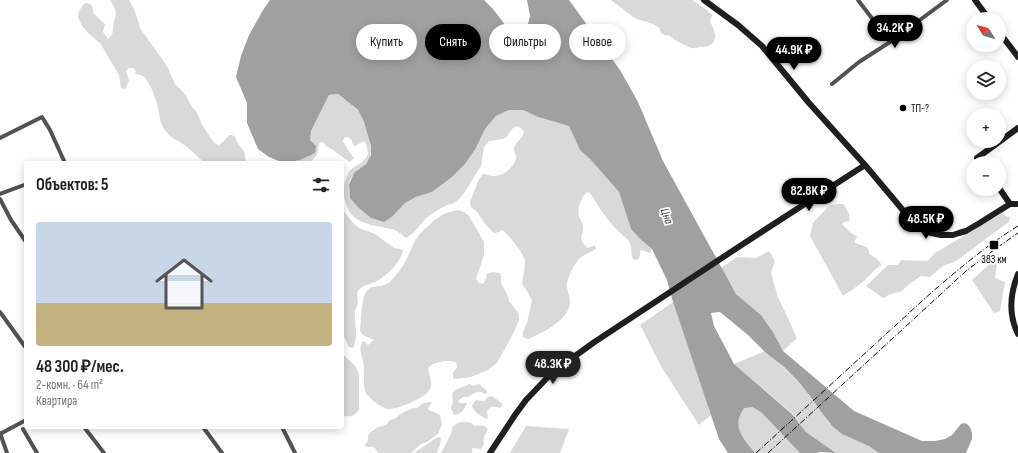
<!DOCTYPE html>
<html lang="ru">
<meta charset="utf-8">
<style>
body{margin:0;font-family:"Sofia Sans Condensed",sans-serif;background:#f6f6f6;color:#222;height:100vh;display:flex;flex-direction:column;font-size:15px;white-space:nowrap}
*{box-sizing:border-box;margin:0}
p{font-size:13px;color:#767676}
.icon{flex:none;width:22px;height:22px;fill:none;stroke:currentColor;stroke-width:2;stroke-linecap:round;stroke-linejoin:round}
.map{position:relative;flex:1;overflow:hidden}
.drawer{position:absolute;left:24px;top:161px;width:320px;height:268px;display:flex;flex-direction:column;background:#fff;border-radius:4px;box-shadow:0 2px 10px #0003}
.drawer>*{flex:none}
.guide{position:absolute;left:356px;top:24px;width:380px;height:36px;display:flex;gap:8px}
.needle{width:26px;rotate:307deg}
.fabs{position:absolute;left:966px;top:12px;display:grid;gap:8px}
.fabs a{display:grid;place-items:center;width:40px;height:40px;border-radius:50%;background:#fff;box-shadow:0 2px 10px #0003;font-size:20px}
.price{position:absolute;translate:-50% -34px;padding:0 9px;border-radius:14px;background:#000;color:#fff;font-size:13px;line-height:26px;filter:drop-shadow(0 1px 2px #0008)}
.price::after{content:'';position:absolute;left:50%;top:24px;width:12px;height:9px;margin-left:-6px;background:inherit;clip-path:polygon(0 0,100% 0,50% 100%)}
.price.selected{background:#222;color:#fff}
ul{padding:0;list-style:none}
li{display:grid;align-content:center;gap:8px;height:212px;padding:0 12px}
li span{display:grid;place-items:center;height:124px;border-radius:4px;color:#555}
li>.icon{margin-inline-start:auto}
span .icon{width:72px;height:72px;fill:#fffc;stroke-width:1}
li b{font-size:17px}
h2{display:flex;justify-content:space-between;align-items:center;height:48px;padding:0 12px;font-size:17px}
.tag{padding:0 14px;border-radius:18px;background:#fff;box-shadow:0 2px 10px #0003;font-size:14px;line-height:36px}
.tag.selected{background:#000;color:#fff}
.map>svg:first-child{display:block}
</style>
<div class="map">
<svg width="1018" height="453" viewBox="0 0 1018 453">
<rect width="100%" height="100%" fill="#fff"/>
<path fill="#d9d9d9" d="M110 0H129L135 11 140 28 167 66 175 84 185 94 192 107 197 112 201 123 212 140 216 144 219 145 225 140 229 135H232L235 137 237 142 245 153V158L247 163H204C199 157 192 151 186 146 178 141 169 137 164 129 160 123 160 116 158 108 157 101 150 82 144 77 142 75 139 75 136 74L135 73 136 71 133 68H129L126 71 129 80 126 88 124 89 121 88 119 75 100 43 88 33 82 26 78 17 79 11 83 5 86 3 90 4 93 7V13L105 24 103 32 108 39C115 34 112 28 114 21 115 18 116 15 116 12 115 8 112 3 110 0Z
M611 0H692L707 10 712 15 710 22C714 28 719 41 710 45 707 47 704 47 700 47 697 47 694 49 691 48L675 40 670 36 664 35 661 33 659 28 653 24 637 19 633 17Z
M337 94C344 99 351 104 357 110 363 116 374 147 370 156 366 169 351 171 349 185 348 189 350 194 350 198L393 216 405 203 416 197 432 192 452 177 465 164 476 148 485 129 496 116 509 110H523L538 117 569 126 580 150 590 159 619 192 631 229 640 239 652 249 650 253 641 250 640 252V256L638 259 635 260 632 257 631 247 629 241 613 226 602 212 590 193 587 192C581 198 577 207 579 216 579 219 582 221 583 225 584 236 576 238 588 248L595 245 596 249C591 252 585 254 580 258 575 263 566 279 567 286 567 291 570 296 570 301 571 319 542 333 528 339L523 337V332L527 323 532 300 527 291 522 284C523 277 525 269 525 262 524 253 509 235 502 230L499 232 494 233 484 223 477 212 471 207 470 202 479 179 483 174C487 174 491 177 495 176 504 176 515 166 516 158 516 154 514 152 514 148 515 143 522 139 524 132L521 128 517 126C511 128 510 134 505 138 501 140 494 140 489 141L484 147 481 166 465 192 459 199 454 203 445 206 436 211 426 218 413 233 406 238C401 234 397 230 391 229 379 226 362 225 353 216 347 210 343 196 343 188 344 185 347 176 348 173 353 165 372 161 367 149 366 145 367 144 364 141L355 146 352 143V140L348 137H345L343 141 347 149 354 158 350 162 345 159 333 150 326 146 324 143 321 142 319 143C318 154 318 155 309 163H283L300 160 310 140 311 131 329 95Z
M837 204H843C847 209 851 215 849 221L844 222 842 224 851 233 855 235 857 237 854 242C859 246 865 244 869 250V254L876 258 882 265C875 268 871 275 865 280 858 286 850 291 843 296L810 236 813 223 827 208 831 205Z
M342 209 354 224 359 228 375 234 394 248 401 249 403 251C400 263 387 275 377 281 371 284 362 285 358 291 356 295 358 298 358 303 357 306 356 308 355 311 354 323 359 337 353 348L349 347C346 343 346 338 342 334Z
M458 210 464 212 469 216 484 242V255L476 279 479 283 483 284 486 279 487 274 493 272 500 273 501 276V283L508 296 509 301 519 314V320L514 332 497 363 488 370 471 377 456 379 453 378V373L457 367 456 362C447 360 435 361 428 368 429 374 433 383 430 389 426 398 398 409 389 409 382 409 370 399 366 393 363 388 364 373 364 366 363 357 358 350 362 342L364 341 368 345 374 340 363 335 360 331C361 322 361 302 365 294 371 283 378 288 386 284 390 283 392 279 395 276 406 264 408 255 415 241 419 233 435 219 444 214 448 212 454 211 458 210Z
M1004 212 1005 216 1010 217 1009 222 1006 224 956 261 943 266 930 277 921 276 908 285 902 291 888 295 885 298H883L866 286 888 265H897L902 260 927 261 935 253Z
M769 251 775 261 771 273 778 297 797 338 783 351 773 332 761 315 736 294 721 268 737 257 756 258Z
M994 260 997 263 995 278 1005 282 1000 311 994 313 972 280Z
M673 302 711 415 699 425 662 368 640 325Z
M765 351C781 365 796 378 809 395 818 405 823 418 833 427 843 437 858 439 869 445 873 448 876 451 879 453H836L806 432 792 413 734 364Z
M342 354C349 360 357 365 359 375V409C355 416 350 418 342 415Z
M470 384 473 386 479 384 487 391V393L485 394C478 389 474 393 468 397H463L458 401C461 405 463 402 467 403 464 410 462 414 454 415L451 408 453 402 452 394 455 390Z
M492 396 499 401 502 404V406L500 408C495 406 490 406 487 411L488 417 487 419C483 418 472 410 472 406 472 405 475 401 476 400L484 401 488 397Z
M428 402H432L431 404 428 408 429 410 436 413 440 415 442 424 438 434 427 442 421 444 411 453H378C373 444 373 449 365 446V444L368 441V435L371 432 378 427 386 425 390 420 396 418 399 415 406 411 413 408H417L422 404Z
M744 407H752L761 412 800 453H755C743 438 731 427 744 407Z
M460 422C466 422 470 421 475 426 480 425 485 425 488 429 487 432 484 435 484 438 483 444 486 444 480 449L473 448 472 449V453H441L451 434 452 428 453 426Z
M526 426 569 429 560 453H510Z
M440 437C442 441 439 449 437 453H414L436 438Z"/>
<path fill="#a0a0a0" d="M270 0H484L493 9 506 26 519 32 527 28 530 16 527 0H569L620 70 638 102 663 161 736 294 761 315 773 332 783 351 854 411 922 441H935L945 439 952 435 961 424 964 423 967 424 970 427 972 433V439L966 453H879L869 446 842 434 833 427 824 416 810 396 797 380 784 367 765 352 748 335 720 312 711 313 714 326 734 364 792 414 806 432 836 453 819 452 818 453H800L761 412 752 407 744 408C731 427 743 438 755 453H728L719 439 673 302 667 280 652 249 640 239 631 229 619 192 590 159 580 150 569 126 538 117 523 110H509L496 116 485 129 476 148 465 164 452 177 432 192 416 197 405 203 393 216 384 222 371 218 359 208 350 198 349 185 354 173 366 164 371 155V146L364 122 358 110 338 94 329 95 311 131 310 140 316 146 315 153 300 160 284 163 269 157 258 149 247 123V103L236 77 241 56 249 35 263 10Z"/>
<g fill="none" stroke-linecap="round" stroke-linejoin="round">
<path stroke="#525252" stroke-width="4" d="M858 0 890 42
M832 84 859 62 890 42 947 0
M0 138 42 117 50 130 65 163
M0 194 24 185
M0 199 11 220 26 242
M0 312 26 348
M84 427 104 453
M203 427 222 453
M282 427 295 453
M23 429 37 453
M0 433 7 453
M0 434 26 420"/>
<path stroke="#1f1f1f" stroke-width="6" d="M704 0 738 25 762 46 809 103 865 165 912 221 922 229 931 233 941 235H953L959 233 966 231 978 224 1010 204H1018
M975 0 989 19
M999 32 1018 57
M980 163 977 158 1018 128
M999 188 1010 204
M1018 274C1010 294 1008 314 1018 334
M490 453 515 415 526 400 547 378 560 367 593 343 743 244 865 165"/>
<path stroke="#000" stroke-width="1" stroke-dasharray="6 2 1 2" stroke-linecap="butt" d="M756 453 932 292C959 269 987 245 1018 226
M768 453 966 271 998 247 1018 233"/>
</g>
<g fill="#000" stroke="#fff" stroke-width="1.5">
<circle cx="903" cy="108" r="4"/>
<rect x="989" y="240" width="10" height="10" rx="2"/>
</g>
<g text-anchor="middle" stroke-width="3.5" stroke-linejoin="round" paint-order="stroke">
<g font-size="11" fill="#000" stroke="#fff" text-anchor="start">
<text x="911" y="112">ТП-?</text>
<text x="994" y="263" text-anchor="middle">383 км</text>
</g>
<g font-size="12" font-style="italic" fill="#414141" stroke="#fff">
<text transform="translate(667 216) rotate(69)" y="4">Цна</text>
</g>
</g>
</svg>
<div class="fabs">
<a><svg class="needle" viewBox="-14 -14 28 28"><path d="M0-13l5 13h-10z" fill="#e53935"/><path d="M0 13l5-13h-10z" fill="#767676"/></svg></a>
<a><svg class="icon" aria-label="layers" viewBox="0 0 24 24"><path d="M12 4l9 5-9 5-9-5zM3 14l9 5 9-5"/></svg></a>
<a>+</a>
<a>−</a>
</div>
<b class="price" style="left:895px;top:49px">34.2K ₽</b>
<b class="price" style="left:794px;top:71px">44.9K ₽</b>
<b class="price" style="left:809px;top:212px">82.8K ₽</b>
<b class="price" style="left:926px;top:240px">48.5K ₽</b>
<b class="price selected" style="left:553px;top:385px">48.3K ₽</b>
<div class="guide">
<a class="tag">Купить</a>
<a class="tag selected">Снять</a>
<a class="tag">Фильтры</a>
<a class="tag">Новое</a>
</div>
<section class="drawer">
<h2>Объектов: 5<svg class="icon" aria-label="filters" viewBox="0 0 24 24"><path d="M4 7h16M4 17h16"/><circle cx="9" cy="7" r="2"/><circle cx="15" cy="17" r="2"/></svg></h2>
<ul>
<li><span style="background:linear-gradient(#c9d6e8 65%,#c2b280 0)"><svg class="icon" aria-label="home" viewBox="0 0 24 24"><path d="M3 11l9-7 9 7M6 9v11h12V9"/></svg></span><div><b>48 300 ₽/мес.</b><p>2-комн. · 64 m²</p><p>Квартира</p></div></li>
</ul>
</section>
</div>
